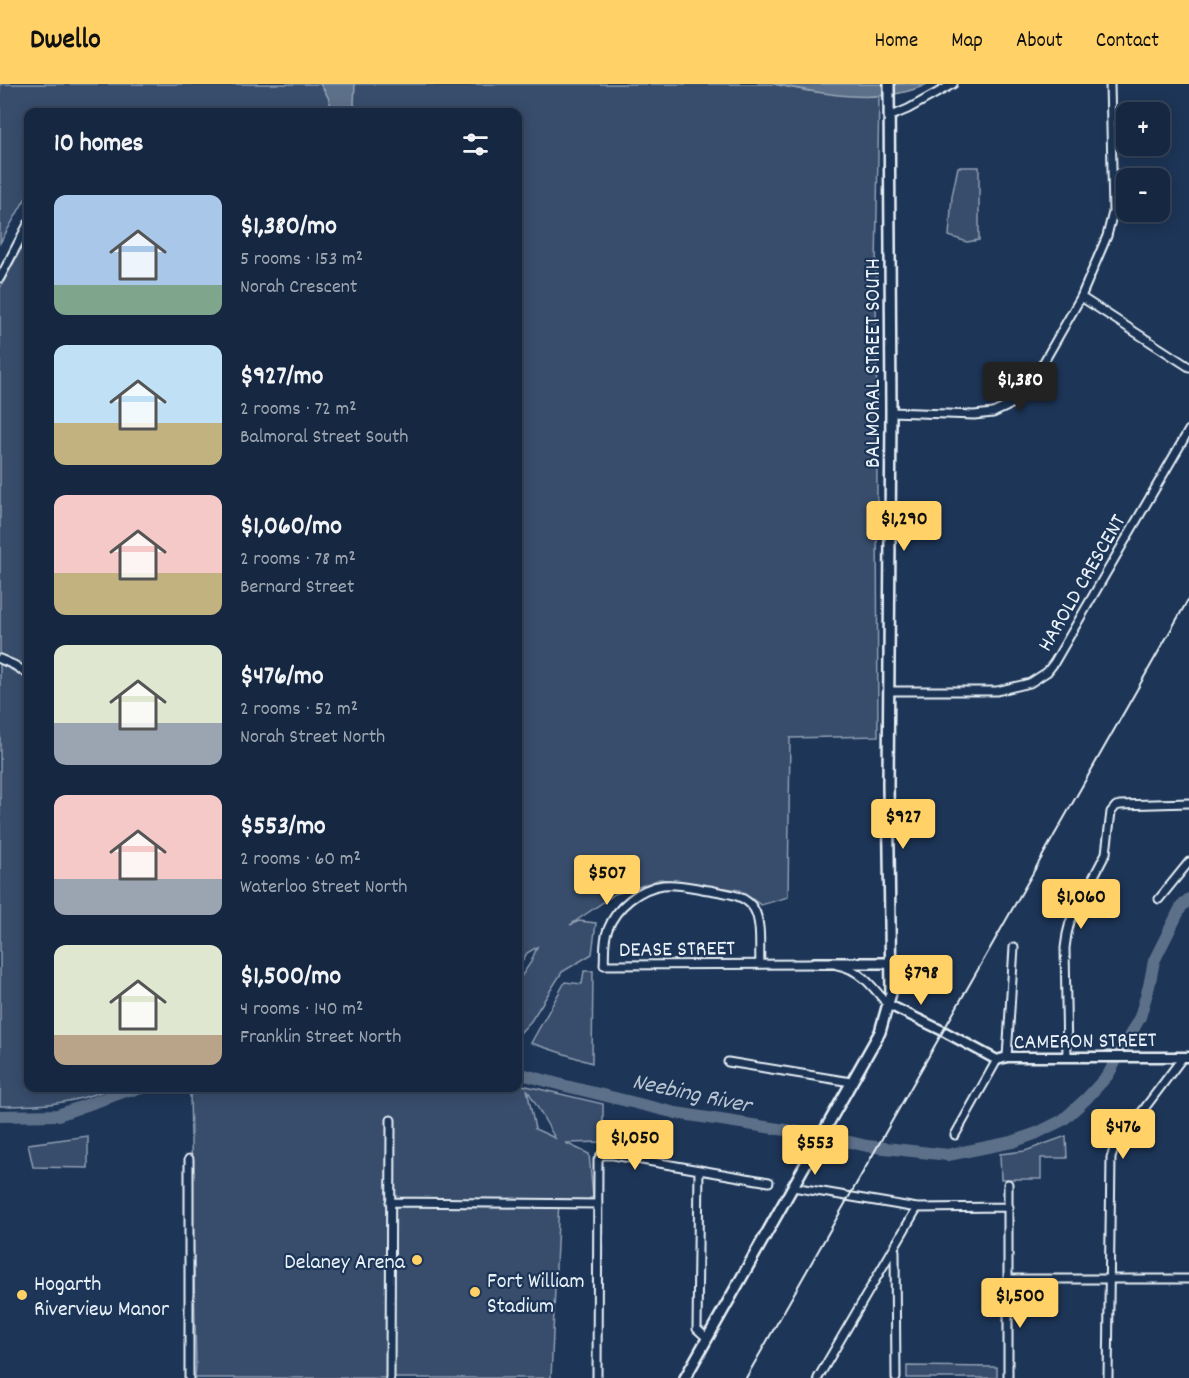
<!DOCTYPE html>
<meta charset="utf-8">
<style>
body{margin:0;font-family:Dekko,sans-serif;background:#1f3048;color:#f1f3f6;height:100vh;display:flex;flex-direction:column;font-size:22px;white-space:nowrap}
*{box-sizing:border-box;margin:0}
p{font-size:20px;color:#9ea6b1}
.icon{flex:none;width:33px;height:33px;fill:none;stroke:currentColor;stroke-width:2;stroke-linecap:round;stroke-linejoin:round}
.map{position:relative;flex:1;overflow:hidden}
.side{position:absolute;left:24px;top:24px;width:498px;height:984px;display:flex;flex-direction:column;background:#162841;border-radius:12px;box-shadow:0 3px 15px #0003,0 0 0 2px #35445a}
.side>*{flex:none}
.buttons{position:absolute;left:1116px;top:18px;display:grid;gap:12px}
.buttons a{display:grid;place-items:center;width:54px;height:54px;border-radius:12px;background:#162841;box-shadow:0 3px 15px #0003,0 0 0 2px #35445a;font-size:30px}
.price{position:absolute;translate:-50% -51px;padding:0 14px;border-radius:6px;background:#ffd166;color:#111;font-size:20px;line-height:39px;filter:drop-shadow(0 2px 3px #0008)}
.price::after{content:'';position:absolute;left:50%;top:36px;width:18px;height:14px;margin-left:-9px;background:inherit;clip-path:polygon(0 0,100% 0,50% 100%)}
.price.selected{background:#222;color:#fff}
ul{padding:0;list-style:none}
li{display:flex;align-items:center;gap:18px;height:150px;padding:0 30px}
li span{display:grid;place-items:center;flex:none;width:168px;height:120px;border-radius:12px;color:#555}
li>.icon{margin-inline-start:auto}
span .icon{width:72px;height:72px;fill:#fffc;stroke-width:1}
li b{font-size:26px}
h2{display:flex;justify-content:space-between;align-items:center;height:72px;padding:0 30px;font-size:26px}
header{display:flex;align-items:center;gap:36px;box-sizing:border-box;height:84px;padding:0 30px;background:#ffd166;color:#111}
header strong{font-size:28px}
nav{display:flex;gap:33px;margin-inline-start:auto;font-size:21px}
.map>svg:first-child{display:block}
</style>
<header>
<strong>Dwello</strong>
<nav><a>Home</a><a>Map</a><a>About</a><a>Contact</a></nav>
</header>
<div class="map">
<svg width="1189" height="1294" viewBox="0 0 1189 1294">
<rect width="100%" height="100%" fill="#1d3557"/>
<filter id="ink" filterUnits="userSpaceOnUse"><feTurbulence type="fractalNoise" baseFrequency=".0167" numOctaves="2"/><feDisplacementMap in="SourceGraphic" scale="12" xChannelSelector="R" yChannelSelector="G"/><feConvolveMatrix kernelMatrix="1 2 1 2 8 2 1 2 1" color-interpolation-filters="sRGB"/></filter>
<g filter="url(#ink)">
<path fill="#374d6c" stroke="#909fb2" stroke-width="1.5" fill-rule="evenodd" d="M0 0H774L808 7 849 11 879 12 876 183 878 652 790 654 788 813 761 821 739 806 660 795 633 805 615 810 570 841 579 837 596 839 592 870 562 888 531 937 518 951V897L531 878 537 863 527 869 518 885V28H28V110L0 159Z
M958 83H979V156L967 158 949 152 952 112Z
M28 152V585L0 571V204Z
M0 580 28 594V1004H111C72 1020 42 1022 0 1022Z
M584 887H593L592 979 531 959 565 898 582 900Z
M518 1000 603 1020V1058L566 1059 589 1070 593 1113 590 1114V1116L559 1115 551 1294H195L196 1281 190 1010 240 1004H518ZM527 1005 555 1054 535 1045Z
M88 1052V1084L33 1083 28 1060Z
M1066 1052 1067 1074H1041V1095H1001L1000 1070 1025 1067Z
M907 1282 997 1283V1294H907Z"/>
<path fill="#5d7089" stroke="#95a4b5" stroke-width="1.5" d="M320 0H355L354 20 358 28H332C331 18 327 9 320 0Z
M774 0H927C882 22 821 10 774 0Z"/>
<g fill="none" stroke-linecap="round" stroke-linejoin="round">
<path stroke="#5d7089" stroke-width="12" d="M518 989 562 1001 676 1029 824 1052 867 1062 948 1071 1012 1058 1037 1049 1063 1036 1086 1015 1108 991 1140 933 1149 902 1154 877 1181 823 1189 815
M0 1032 58 1031 126 1007 142 1004"/>
<g stroke="#e8f1f8" stroke-width="11">
<path id="minor" d="M889 33 908 25 953 0
M0 194 28 140
M1081 213 1189 283
M891 328 974 331 993 329 1006 323 1016 317 1030 302 1081 213 1107 152 1113 128 1110 0
M0 575 14 581 28 590
M889 607H997L1030 599 1047 588 1054 579 1189 346
M1159 815 1189 778
M760 880C759 864 762 839 754 825 745 810 724 809 709 806 694 804 678 799 663 801 640 804 616 823 608 845 603 856 605 870 604 881L817 880
M837 881C859 884 874 904 887 920
M1067 972 1065 864 1067 850 1070 838 1106 769 1111 728 1116 722 1120 721 1189 719
M1007 973 1014 863
M728 978 851 998
M955 1051 997 976
M189 1075V1294
M699 1086 697 1245 707 1254
M793 1103 917 1124 1009 1123
M390 1118 598 1120
M895 1167 896 1294
M1008 1195H1189
M390 1294 391 1036
M597 1294 598 1076 601 1071H613L769 1098
M818 1294 917 1124
M1008 1294V1100
M1108 1294 1111 1074 1114 1065 1183 973"/>
</g>
<g stroke="#e8f1f8" stroke-width="13">
<path id="tertiary" d="M887 920 943 947 997 976 1007 973H1189"/>
</g>
<g stroke="#e8f1f8" stroke-width="14">
<path id="secondary" d="M814 879H891
M685 1294 880 948 891 909 888 700 891 328 889 0"/>
</g>
<use href="#minor" stroke="#1d3557" stroke-width="7"/>
<use href="#tertiary" stroke="#1d3557" stroke-width="8"/>
<use href="#secondary" stroke="#1d3557" stroke-width="9"/>
<path stroke="#e8f1f8" stroke-width="2" d="M746 1294 1189 514"/>
</g>
</g>
<g fill="#ffd166" stroke="#1d3557" stroke-width="2">
<circle cx="417" cy="1176" r="6"/>
<circle cx="475" cy="1208" r="6"/>
<circle cx="22" cy="1211" r="6"/>
</g>
<g text-anchor="middle" stroke-width="4.5" stroke-linejoin="round" paint-order="stroke">
<g font-size="22" fill="#e8f1f8" stroke="#1d3557">
<text transform="translate(871 279) rotate(-90)" y="8">BALMORAL STREET SOUTH</text>
<text transform="translate(1080 498) rotate(-60)" y="8">HAROLD CRESCENT</text>
<text transform="translate(677 863) rotate(-1)" y="8">DEASE STREET</text>
<text transform="translate(1085 955) rotate(-1)" y="8">CAMERON STREET</text>
</g>
<g font-size="22" fill="#e8f1f8" stroke="#1d3557" text-anchor="start">
<text x="405" y="1184" text-anchor="end">Delaney Arena</text>
<text x="487" y="1203">Fort William<tspan x="487" dy="25">Stadium</tspan></text>
<text x="34" y="1206">Hogarth<tspan x="34" dy="25">Riverview Manor</tspan></text>
</g>
<g font-size="24" font-style="italic" fill="#b7c4d1" stroke="#1d3557">
<text transform="translate(692 1008) rotate(12)" y="8">Neebing River</text>
</g>
</g>
</svg>
<div class="buttons">
<a>+</a>
<a>−</a>
</div>
<b class="price selected" style="left:1020px;top:329px">$1,380</b>
<b class="price" style="left:904px;top:468px">$1,290</b>
<b class="price" style="left:903px;top:766px">$927</b>
<b class="price" style="left:607px;top:822px">$507</b>
<b class="price" style="left:1081px;top:846px">$1,060</b>
<b class="price" style="left:921px;top:922px">$798</b>
<b class="price" style="left:1123px;top:1076px">$476</b>
<b class="price" style="left:635px;top:1087px">$1,050</b>
<b class="price" style="left:815px;top:1092px">$553</b>
<b class="price" style="left:1020px;top:1245px">$1,500</b>
<section class="side">
<h2>10 homes<svg class="icon" aria-label="filters" viewBox="0 0 24 24"><path d="M4 7h16M4 17h16"/><circle cx="9" cy="7" r="2"/><circle cx="15" cy="17" r="2"/></svg></h2>
<ul>
<li><span style="background:linear-gradient(#a9c7e8 75%,#7fa58c 0)"><svg class="icon" aria-label="home" viewBox="0 0 24 24"><path d="M3 11l9-7 9 7M6 9v11h12V9"/></svg></span><div><b>$1,380/mo</b><p>5 rooms · 153 m²</p><p>Norah Crescent</p></div></li>
<li><span style="background:linear-gradient(#bfe0f5 65%,#c2b280 0)"><svg class="icon" aria-label="home" viewBox="0 0 24 24"><path d="M3 11l9-7 9 7M6 9v11h12V9"/></svg></span><div><b>$927/mo</b><p>2 rooms · 72 m²</p><p>Balmoral Street South</p></div></li>
<li><span style="background:linear-gradient(#f6c9c9 65%,#c2b280 0)"><svg class="icon" aria-label="home" viewBox="0 0 24 24"><path d="M3 11l9-7 9 7M6 9v11h12V9"/></svg></span><div><b>$1,060/mo</b><p>2 rooms · 78 m²</p><p>Bernard Street</p></div></li>
<li><span style="background:linear-gradient(#dfe7d0 65%,#9aa5b1 0)"><svg class="icon" aria-label="home" viewBox="0 0 24 24"><path d="M3 11l9-7 9 7M6 9v11h12V9"/></svg></span><div><b>$476/mo</b><p>2 rooms · 52 m²</p><p>Norah Street North</p></div></li>
<li><span style="background:linear-gradient(#f6c9c9 70%,#9aa5b1 0)"><svg class="icon" aria-label="home" viewBox="0 0 24 24"><path d="M3 11l9-7 9 7M6 9v11h12V9"/></svg></span><div><b>$553/mo</b><p>2 rooms · 60 m²</p><p>Waterloo Street North</p></div></li>
<li><span style="background:linear-gradient(#dfe7d0 75%,#b9a48a 0)"><svg class="icon" aria-label="home" viewBox="0 0 24 24"><path d="M3 11l9-7 9 7M6 9v11h12V9"/></svg></span><div><b>$1,500/mo</b><p>4 rooms · 140 m²</p><p>Franklin Street North</p></div></li>
</ul>
</section>
</div>
